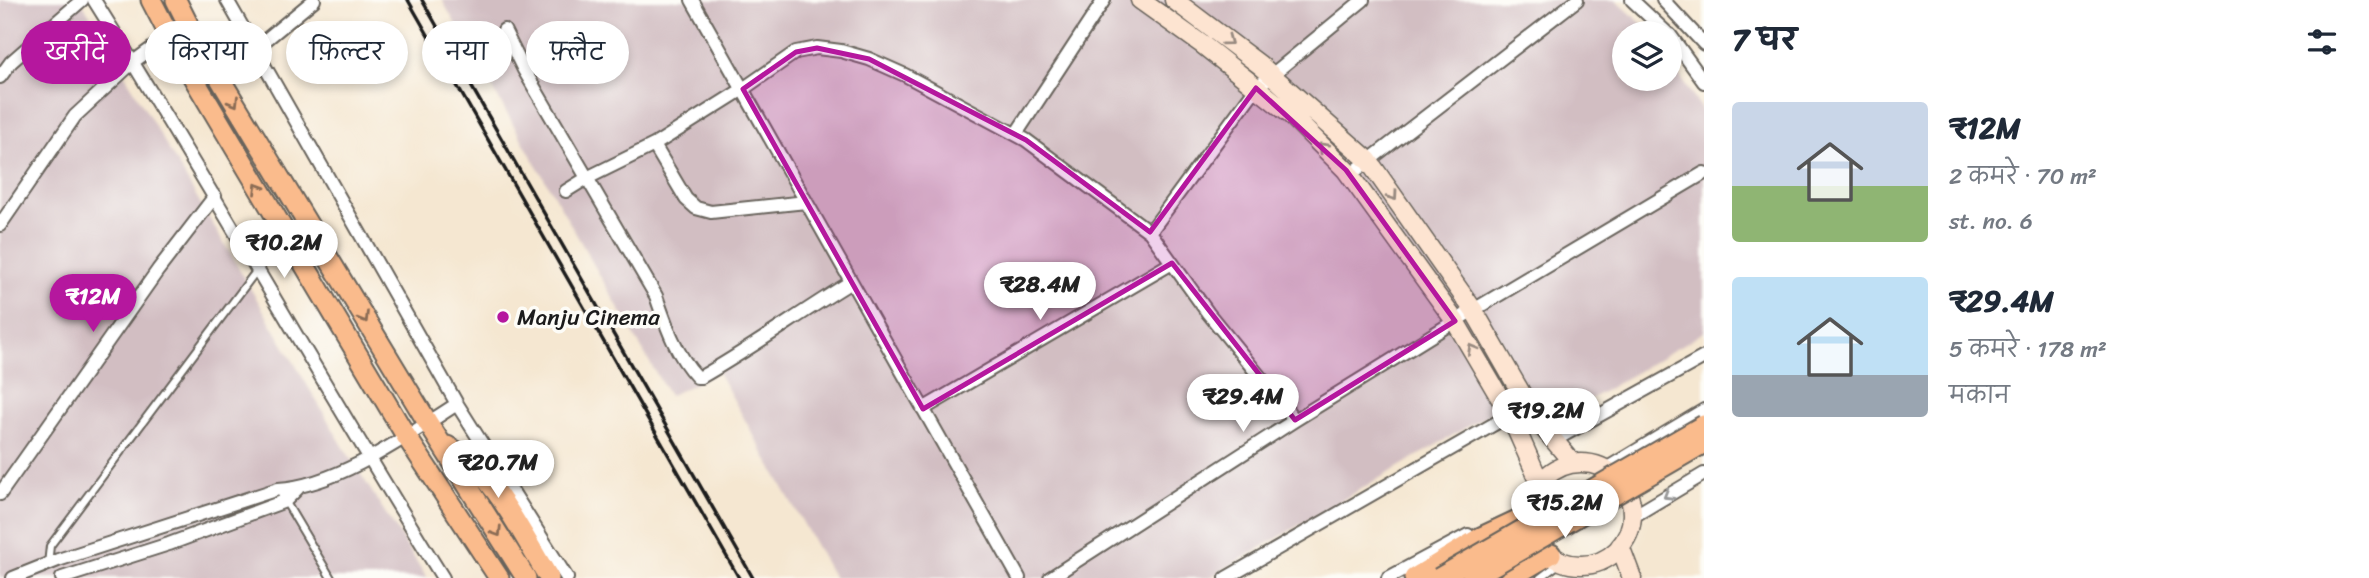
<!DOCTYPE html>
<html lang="hi">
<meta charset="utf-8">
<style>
body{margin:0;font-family:Sriracha,"Playpen Sans Deva",sans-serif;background:#f6f6f7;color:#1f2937;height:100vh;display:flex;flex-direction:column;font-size:26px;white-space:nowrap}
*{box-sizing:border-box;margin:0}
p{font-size:23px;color:#747a83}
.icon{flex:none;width:38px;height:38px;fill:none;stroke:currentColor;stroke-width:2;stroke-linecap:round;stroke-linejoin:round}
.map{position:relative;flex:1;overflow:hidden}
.sheet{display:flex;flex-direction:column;background:#fff;width:665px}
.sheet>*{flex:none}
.top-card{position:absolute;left:21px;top:21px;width:665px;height:63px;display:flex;gap:14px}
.buttons{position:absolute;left:1612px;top:21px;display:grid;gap:14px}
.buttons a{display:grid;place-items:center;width:70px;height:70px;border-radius:50%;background:#fff;box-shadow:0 4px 10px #0003;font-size:35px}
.price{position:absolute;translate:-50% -60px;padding:0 16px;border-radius:24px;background:#fff;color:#222;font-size:23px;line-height:46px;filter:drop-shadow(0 2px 4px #0008)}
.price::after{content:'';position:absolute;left:50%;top:42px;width:21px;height:16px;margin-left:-10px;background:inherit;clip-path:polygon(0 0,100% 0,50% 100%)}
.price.active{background:#b5179e;color:#fff}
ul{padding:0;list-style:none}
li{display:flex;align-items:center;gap:21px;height:175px;padding:0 28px}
li span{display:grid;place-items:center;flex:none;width:196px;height:140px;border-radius:7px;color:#555}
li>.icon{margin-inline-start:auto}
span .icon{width:84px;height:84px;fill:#fffc;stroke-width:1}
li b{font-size:30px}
h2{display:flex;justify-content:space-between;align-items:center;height:84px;padding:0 28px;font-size:30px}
.chip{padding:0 24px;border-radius:32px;background:#fff;box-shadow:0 4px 10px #0003;font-size:24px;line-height:63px}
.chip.active{background:#b5179e;color:#fff}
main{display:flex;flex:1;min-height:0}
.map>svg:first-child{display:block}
</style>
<main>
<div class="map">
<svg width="1704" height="578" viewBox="0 0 1704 578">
<rect width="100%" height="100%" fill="#fdfcf7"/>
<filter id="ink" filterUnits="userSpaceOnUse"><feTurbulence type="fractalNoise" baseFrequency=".0143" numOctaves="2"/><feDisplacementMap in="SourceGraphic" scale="14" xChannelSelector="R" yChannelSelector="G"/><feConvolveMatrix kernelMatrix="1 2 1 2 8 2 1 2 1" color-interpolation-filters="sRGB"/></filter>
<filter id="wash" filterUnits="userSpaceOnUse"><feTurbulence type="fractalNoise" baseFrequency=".00686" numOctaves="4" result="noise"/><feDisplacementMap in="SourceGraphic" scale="28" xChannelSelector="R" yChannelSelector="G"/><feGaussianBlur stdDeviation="1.57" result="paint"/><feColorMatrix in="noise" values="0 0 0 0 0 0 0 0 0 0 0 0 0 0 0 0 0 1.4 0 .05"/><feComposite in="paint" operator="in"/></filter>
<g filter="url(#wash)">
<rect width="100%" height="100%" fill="#f5e7d1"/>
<path fill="#d2bec2" d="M0 0H81L346 451 427 578H0Z
M442 0H1616L1652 33H1624V79H1670V60L1704 114V332L1552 422 1532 389 1209 578H834L718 372 669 396Z"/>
</g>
<g filter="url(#ink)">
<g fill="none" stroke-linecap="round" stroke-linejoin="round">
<g stroke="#68635b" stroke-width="10">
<path id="lane" d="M278 489 331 578
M48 564 50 546 257 270
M1540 578 1563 561"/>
</g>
<g stroke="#68635b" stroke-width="16">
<path id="street" d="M94 0C214 191 324 387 443 578
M692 0 1019 578
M1632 0 1667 33
M1663 0 1704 44
M504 30 524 70 656 296C666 325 676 355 697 377H701C752 348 800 313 851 282
M1670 35 1704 82
M256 48 314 0
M0 77 11 62 82 0
M1016 134 1104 0
M654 145 686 199 696 208 711 212 806 202
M1350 175 1577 0
M566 191 587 178 654 145 743 89 796 52 817 48 841 51 869 59 905 75 1026 140 1150 232 1208 313 1295 420
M0 225 75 116 133 62 169 36
M1150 232 1256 88 1363 0
M457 404 567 578
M923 409 1172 263
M1553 441 1704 357
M1606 469 1704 410
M0 494 158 270 215 196
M1632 517 1704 474
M13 578 58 560 278 489C337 486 407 436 457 404L227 0
M62 578 169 544 285 501 298 488
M1050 578 1295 420 1455 321 1704 173
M1226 578 1510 415
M1388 578 1468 535"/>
</g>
<g stroke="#68635b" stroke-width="21">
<path id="secondary" d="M1140 0 1203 45 1291 115 1346 170 1455 321 1510 415 1540 483
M1174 0 1260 65 1368 160 1474 311 1536 419 1573 463
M1530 514a51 51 0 1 1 102 0a51 51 0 1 1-102 0Z
M1620 546 1632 578"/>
</g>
<g stroke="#68635b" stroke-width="23">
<path id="primary" d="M151 0 178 52 406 436 499 578
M176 0 193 34 428 423 526 578
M447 446C493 470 522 535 549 578
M1414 578 1481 537 1530 514
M1510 578 1551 554"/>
</g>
<use href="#lane" stroke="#fff" stroke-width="6"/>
<use href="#street" stroke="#fff" stroke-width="12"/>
<use href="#secondary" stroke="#fde4d1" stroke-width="18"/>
<use href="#primary" stroke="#fabb8c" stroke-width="19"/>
<path stroke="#1c1c1c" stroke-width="3.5" d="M408 0 739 578
M422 0 753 578"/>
<g stroke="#68635b" stroke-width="23" stroke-linecap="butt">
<path id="primary-bridge" d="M1439 578 1704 425
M1472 578 1704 443"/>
</g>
<use href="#primary-bridge" stroke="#fabb8c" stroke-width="19"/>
</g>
<defs><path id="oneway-chevron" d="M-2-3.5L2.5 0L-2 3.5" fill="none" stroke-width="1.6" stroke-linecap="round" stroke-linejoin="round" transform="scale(1.75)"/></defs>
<g stroke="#988a80">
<use href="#oneway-chevron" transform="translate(1228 41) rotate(37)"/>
<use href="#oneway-chevron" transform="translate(1323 147) rotate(-135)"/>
<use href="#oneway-chevron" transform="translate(1393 196) rotate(55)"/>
<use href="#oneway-chevron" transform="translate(1472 349) rotate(-120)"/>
</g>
<g stroke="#8b6c54">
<use href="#oneway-chevron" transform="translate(234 102) rotate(59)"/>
<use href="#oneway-chevron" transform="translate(258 188) rotate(-121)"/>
<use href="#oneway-chevron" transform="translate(364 318) rotate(59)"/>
<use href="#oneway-chevron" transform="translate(497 532) rotate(58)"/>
</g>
<use stroke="#999" href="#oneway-chevron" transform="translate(1668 495) rotate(149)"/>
</g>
<path fill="#b5179e" fill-opacity="0.2" stroke="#b5179e" stroke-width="5" stroke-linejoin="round" d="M817 48 869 59 1026 140 1150 232 1256 88 1346 170 1455 321 1295 420 1172 263 923 409 743 89 796 52Z"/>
<circle fill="#b5179e" stroke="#fdfcf7" stroke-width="2.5" cx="503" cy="317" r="7"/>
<g text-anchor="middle" stroke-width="7" stroke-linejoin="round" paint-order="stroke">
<g font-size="23" fill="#1c1c1c" stroke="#fdfcf7" text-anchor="start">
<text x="517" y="325">Manju Cinema</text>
</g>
</g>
</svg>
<div class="buttons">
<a><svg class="icon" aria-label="layers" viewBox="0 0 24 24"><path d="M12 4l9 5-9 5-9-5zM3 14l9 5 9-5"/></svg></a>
</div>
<b class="price" style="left:284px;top:280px">₹10.2M</b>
<b class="price" style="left:1040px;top:322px">₹28.4M</b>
<b class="price active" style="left:93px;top:334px">₹12M</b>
<b class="price" style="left:1243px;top:434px">₹29.4M</b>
<b class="price" style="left:1546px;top:448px">₹19.2M</b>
<b class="price" style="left:498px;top:500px">₹20.7M</b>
<b class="price" style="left:1565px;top:540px">₹15.2M</b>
<div class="top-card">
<a class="chip active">खरीदें</a>
<a class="chip">किराया</a>
<a class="chip">फ़िल्टर</a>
<a class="chip">नया</a>
<a class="chip">फ़्लैट</a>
</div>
</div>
<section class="sheet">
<h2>7 घर<svg class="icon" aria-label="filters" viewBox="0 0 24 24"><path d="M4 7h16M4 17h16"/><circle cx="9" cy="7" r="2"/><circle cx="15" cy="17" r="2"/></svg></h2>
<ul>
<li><span style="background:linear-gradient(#c9d6e8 60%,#8fb573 0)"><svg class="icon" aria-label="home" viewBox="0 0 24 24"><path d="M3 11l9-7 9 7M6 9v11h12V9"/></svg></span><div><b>₹12M</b><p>2 कमरे · 70 m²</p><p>st. no. 6</p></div></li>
<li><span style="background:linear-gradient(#bfe0f5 70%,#9aa5b1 0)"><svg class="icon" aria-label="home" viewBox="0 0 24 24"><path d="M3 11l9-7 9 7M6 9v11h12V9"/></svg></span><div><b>₹29.4M</b><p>5 कमरे · 178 m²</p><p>मकान</p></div></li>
</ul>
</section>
</main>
